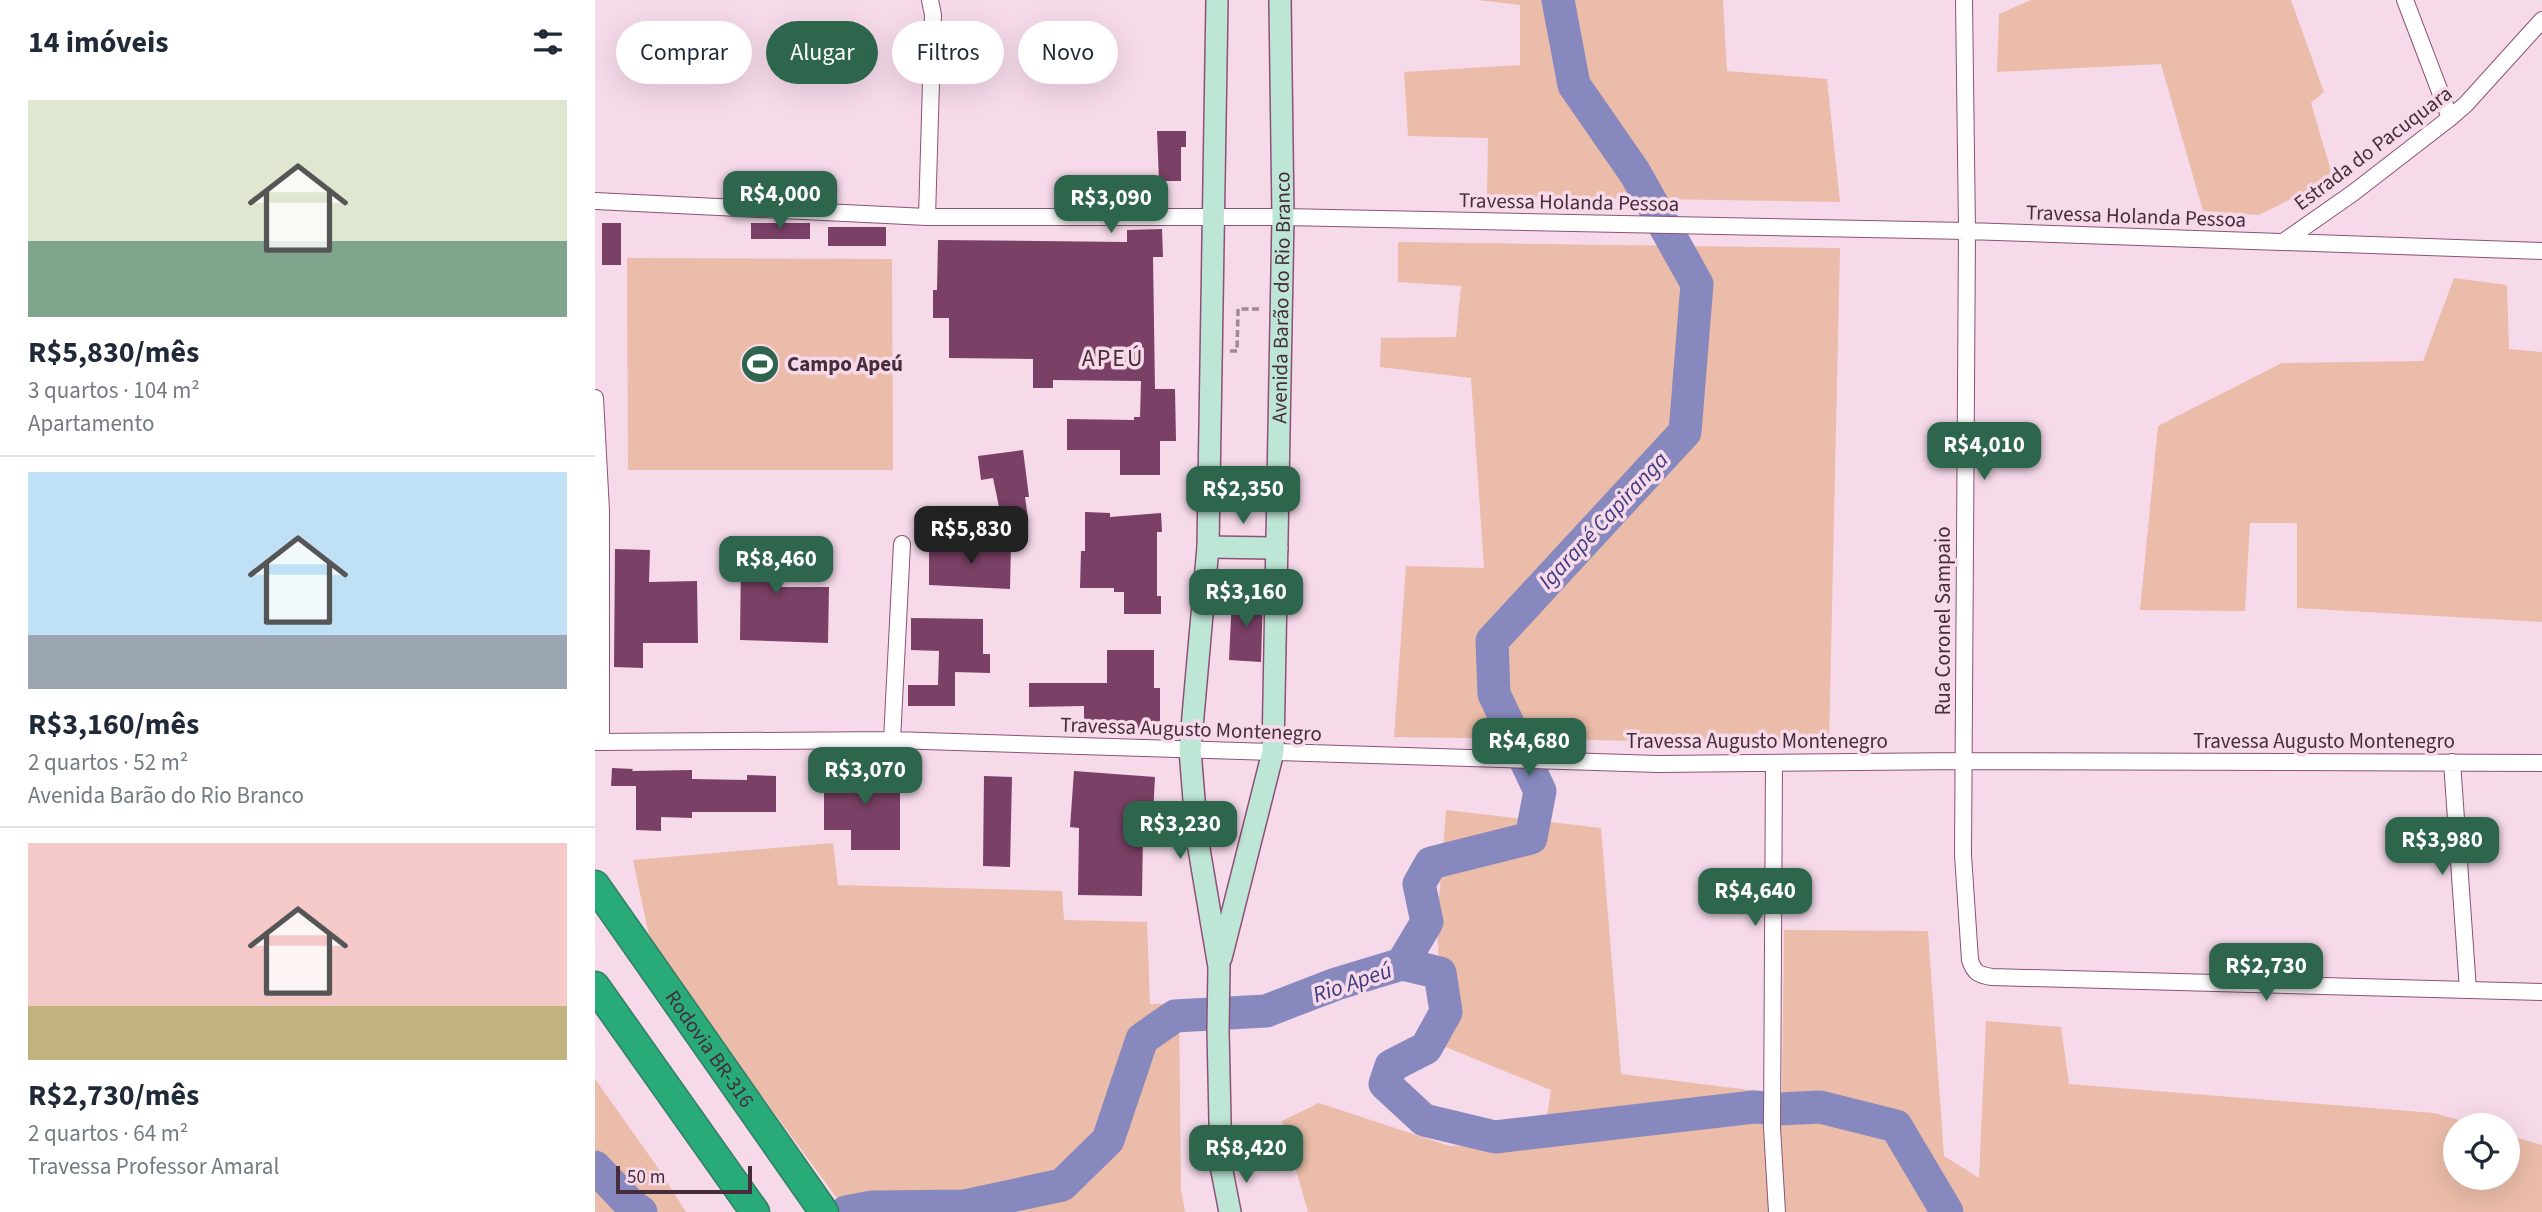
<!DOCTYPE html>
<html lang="pt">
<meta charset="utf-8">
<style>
body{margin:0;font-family:"Source Sans 3",sans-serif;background:#f6f6f7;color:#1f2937;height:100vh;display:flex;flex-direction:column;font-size:26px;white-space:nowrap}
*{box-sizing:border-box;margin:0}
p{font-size:23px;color:#747a83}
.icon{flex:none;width:38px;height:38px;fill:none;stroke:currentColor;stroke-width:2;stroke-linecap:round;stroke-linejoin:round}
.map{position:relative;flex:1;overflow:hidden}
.panel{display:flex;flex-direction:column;background:#fff;width:595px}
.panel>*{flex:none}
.banner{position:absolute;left:21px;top:21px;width:665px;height:63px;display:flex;gap:14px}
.controls{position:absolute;left:1848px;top:1113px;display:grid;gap:14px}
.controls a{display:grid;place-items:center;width:77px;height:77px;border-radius:50%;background:#fff;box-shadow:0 7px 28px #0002;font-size:35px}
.scale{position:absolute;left:21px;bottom:18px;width:136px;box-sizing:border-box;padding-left:7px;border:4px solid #472c3c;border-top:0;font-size:19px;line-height:24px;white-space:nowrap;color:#472c3c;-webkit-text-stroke:5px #f6daea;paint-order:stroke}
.price{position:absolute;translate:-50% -60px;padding:0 16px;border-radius:14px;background:#2e664d;color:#fff;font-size:23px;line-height:46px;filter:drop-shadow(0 2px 4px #0008)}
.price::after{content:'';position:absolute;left:50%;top:42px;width:21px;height:16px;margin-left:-10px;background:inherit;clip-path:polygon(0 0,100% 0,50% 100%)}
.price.current{background:#222;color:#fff}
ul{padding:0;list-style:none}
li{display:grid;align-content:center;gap:14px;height:371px;padding:0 28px}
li+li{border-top:2px solid #e0e1e3}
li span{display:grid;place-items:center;height:217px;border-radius:0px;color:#555}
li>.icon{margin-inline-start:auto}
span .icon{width:126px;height:126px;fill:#fffc;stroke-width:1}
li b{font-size:30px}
h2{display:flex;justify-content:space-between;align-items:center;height:84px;padding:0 28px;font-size:30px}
.tag{padding:0 24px;border-radius:32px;background:#fff;box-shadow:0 7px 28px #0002;font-size:24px;line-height:63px}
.tag.current{background:#2e664d;color:#fff}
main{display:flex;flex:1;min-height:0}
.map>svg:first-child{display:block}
</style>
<main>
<section class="panel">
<h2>14 imóveis<svg class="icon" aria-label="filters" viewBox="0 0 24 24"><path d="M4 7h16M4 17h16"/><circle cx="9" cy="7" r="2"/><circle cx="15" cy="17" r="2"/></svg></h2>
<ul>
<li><span style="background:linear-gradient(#dfe7d0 65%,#7fa58c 0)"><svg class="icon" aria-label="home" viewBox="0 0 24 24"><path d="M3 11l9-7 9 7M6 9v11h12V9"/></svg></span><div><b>R$5,830/mês</b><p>3 quartos · 104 m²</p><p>Apartamento</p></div></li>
<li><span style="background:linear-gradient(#bfe0f5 75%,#9aa5b1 0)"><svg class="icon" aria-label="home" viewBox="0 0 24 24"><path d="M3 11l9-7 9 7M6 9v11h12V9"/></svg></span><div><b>R$3,160/mês</b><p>2 quartos · 52 m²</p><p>Avenida Barão do Rio Branco</p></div></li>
<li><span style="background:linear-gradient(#f6c9c9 75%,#c2b280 0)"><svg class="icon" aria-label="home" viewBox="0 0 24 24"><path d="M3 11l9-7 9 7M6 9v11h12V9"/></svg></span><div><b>R$2,730/mês</b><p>2 quartos · 64 m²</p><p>Travessa Professor Amaral</p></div></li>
</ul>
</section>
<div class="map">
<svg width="1947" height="1212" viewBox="0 0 1947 1212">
<rect width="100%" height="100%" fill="#f6daea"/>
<path fill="#ebbca9" d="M883 0H1128L1132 71 1232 79 1245 202 892 196 893 138 813 136 809 72 925 65V5Z
M1436 0H1696L1729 92 1716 103 1738 178 1664 215 1608 211 1566 64 1402 72 1404 14Z
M803 242 1245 248 1234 744 799 737 811 566 889 568 876 378 785 367 786 338 861 337 866 286 803 282Z
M32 258 297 259 298 470H33Z
M1859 278 1912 285 1914 349 1947 352V622L1702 608V523H1655L1650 611 1545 610 1563 426 1687 363 1828 361Z
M851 810 1006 828 1026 1074 1187 1094 1189 930 1333 931 1349 1156 1384 1178 1391 1021 1466 1027 1474 1084 1839 1113 1881 1125H1860V1178H1913V1135L1947 1145V1212H713L687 1121 724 1103 855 1146 948 1142 956 1090 848 1046 842 925Z
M238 843 243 885 467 891 469 920 552 922 555 1004H584L586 1189 590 1212H252L56 945 38 860Z
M0 1079 61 1165 91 1212H0Z"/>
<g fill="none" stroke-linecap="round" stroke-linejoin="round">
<path stroke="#8688be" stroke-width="33" d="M807 964 832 922 824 884 836 863 936 838 945 791 899 694 897 641 1090 432 1102 284 1040 173 979 85 963 0
M0 1167 35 1204 46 1212
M251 1212 277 1207 370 1206 467 1185 513 1140 547 1039 580 1016 671 1011 741 984 807 964 845 973 851 1012 831 1048 796 1066 790 1084 829 1120 900 1137 1159 1107 1184 1109 1225 1107 1301 1126 1352 1212"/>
</g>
<path fill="#7a4065" d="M562 131H591V147H586V181H564Z
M7 223H26V265H7Z
M156 223H215V239H156Z
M233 227H291V246H233Z
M567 229 568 257H558L560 389H580L581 441H565V475H525V450H472V419L539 420V417H545L546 381 458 380V388H438V359L354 358V318H338V290H342L343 240 532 242V230Z
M428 450 434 497H430L433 518 407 521 398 478 386 480 383 456Z
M490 512 515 513V517L566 513 567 532H562V596H566V614H529V592H519V588H485L486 551H490Z
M134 536H194V559H182V587H234L233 643 145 640 146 559H134Z
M372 544H416L415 589 334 585V546L372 547Z
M20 549 55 550 54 582 102 581 103 643H48V668L19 667Z
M637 596 668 598 666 662 634 660Z
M316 618 388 619V654H395V673L360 672V706H313V685H343L344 651 316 650Z
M512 650H559V688H565V729L489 728V706L434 707V683H512Z
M17 768 38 769 37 771 97 770V779L152 780V775L181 776V812H97V818L66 817V831L41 830V786H16Z
M256 768H305V850H256V830H229V775H256Z
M479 771 560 777 557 833H548L547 896 483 895 484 828 475 827Z
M389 776 417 777 415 867 388 866Z"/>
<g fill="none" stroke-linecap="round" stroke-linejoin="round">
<g stroke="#8d5177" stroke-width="18">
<path id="street" d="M1369 0 1372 231 1368 855 1375 960C1379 973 1384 975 1397 977L1947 992
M1810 0 1855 118
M0 201 332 217H688L1372 231 1947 251
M332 217 338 15 335 0
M1688 242 1758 193 1855 118 1871 104 1947 20
M0 398 6 511V742
M297 740 307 544
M0 742 297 740 1063 764 1368 761 1947 763
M1857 762 1873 990
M1179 763 1177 1128 1182 1212"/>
</g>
<g stroke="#8d5177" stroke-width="24">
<g id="secondary">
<path d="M622 0 613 547 595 750 602 837 624 967 623 1030 626 1166 635 1212"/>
<path d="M613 547 682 548"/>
<path id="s1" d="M626 958 678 752 688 217 685 0"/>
</g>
</g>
<g stroke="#337e64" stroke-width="31">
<g id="highway">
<path id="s2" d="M0 885 229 1212"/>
<path d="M0 986 160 1212"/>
</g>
</g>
<path stroke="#a38797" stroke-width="3.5" stroke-dasharray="7 3.5" stroke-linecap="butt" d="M635 351H642L643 309H667"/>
<use href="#street" stroke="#fff" stroke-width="16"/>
<use href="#secondary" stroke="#bee6d7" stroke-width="21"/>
<use href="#highway" stroke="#28aa79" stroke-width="28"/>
</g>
<defs>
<g id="stadium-disc" transform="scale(2.0125)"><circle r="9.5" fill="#2e664d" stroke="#f6daea"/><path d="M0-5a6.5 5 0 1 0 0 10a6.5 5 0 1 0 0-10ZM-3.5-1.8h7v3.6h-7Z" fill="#fff"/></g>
</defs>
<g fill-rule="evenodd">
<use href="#stadium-disc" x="165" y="364"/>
</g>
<g text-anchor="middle" stroke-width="7" stroke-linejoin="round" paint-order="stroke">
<g font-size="21" fill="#472c3c" stroke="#f6daea">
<text transform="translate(1778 148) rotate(-37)" y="7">Estrada do Pacuquara</text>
<text transform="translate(974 202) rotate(1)" y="7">Travessa Holanda Pessoa</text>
<text transform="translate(1541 216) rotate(2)" y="7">Travessa Holanda Pessoa</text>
<text dy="7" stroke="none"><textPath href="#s1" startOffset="667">Avenida Barão do Rio Branco</textPath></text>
<text transform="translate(1348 621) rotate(-90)" y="7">Rua Coronel Sampaio</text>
<text transform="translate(596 729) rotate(2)" y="7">Travessa Augusto Montenegro</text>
<text x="1162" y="748">Travessa Augusto Montenegro</text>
<text x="1729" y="748">Travessa Augusto Montenegro</text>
<text dy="7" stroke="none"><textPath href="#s2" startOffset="200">Rodovia BR-316</textPath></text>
</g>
<g font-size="21" font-weight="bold" fill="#472c3c" stroke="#f6daea" text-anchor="start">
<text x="192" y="371">Campo Apeú</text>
</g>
<g font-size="23" font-style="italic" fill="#3e3b7f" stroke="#f6daea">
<text transform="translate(1008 520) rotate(-47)" y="8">Igarapé Capiranga</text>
<text transform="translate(757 982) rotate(-19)" y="8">Rio Apeú</text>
</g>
<g font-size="24" letter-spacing="2" fill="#472c3c" stroke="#f6daea">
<text x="518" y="366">APEÚ</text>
</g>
</g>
</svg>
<div class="controls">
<a><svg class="icon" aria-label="locate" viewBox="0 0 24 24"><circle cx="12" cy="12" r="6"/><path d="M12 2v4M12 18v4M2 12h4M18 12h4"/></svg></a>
</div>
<div class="scale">50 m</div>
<b class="price" style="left:185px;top:231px">R$4,000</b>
<b class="price" style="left:516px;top:235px">R$3,090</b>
<b class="price" style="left:1389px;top:482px">R$4,010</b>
<b class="price" style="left:648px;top:526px">R$2,350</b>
<b class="price current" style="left:376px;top:566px">R$5,830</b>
<b class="price" style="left:181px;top:596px">R$8,460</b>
<b class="price" style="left:651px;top:629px">R$3,160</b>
<b class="price" style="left:934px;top:778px">R$4,680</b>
<b class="price" style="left:270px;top:807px">R$3,070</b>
<b class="price" style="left:585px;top:861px">R$3,230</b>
<b class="price" style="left:1847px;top:877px">R$3,980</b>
<b class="price" style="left:1160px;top:928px">R$4,640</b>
<b class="price" style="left:1671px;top:1003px">R$2,730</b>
<b class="price" style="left:651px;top:1185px">R$8,420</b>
<div class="banner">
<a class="tag">Comprar</a>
<a class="tag current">Alugar</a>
<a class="tag">Filtros</a>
<a class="tag">Novo</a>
</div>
</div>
</main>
